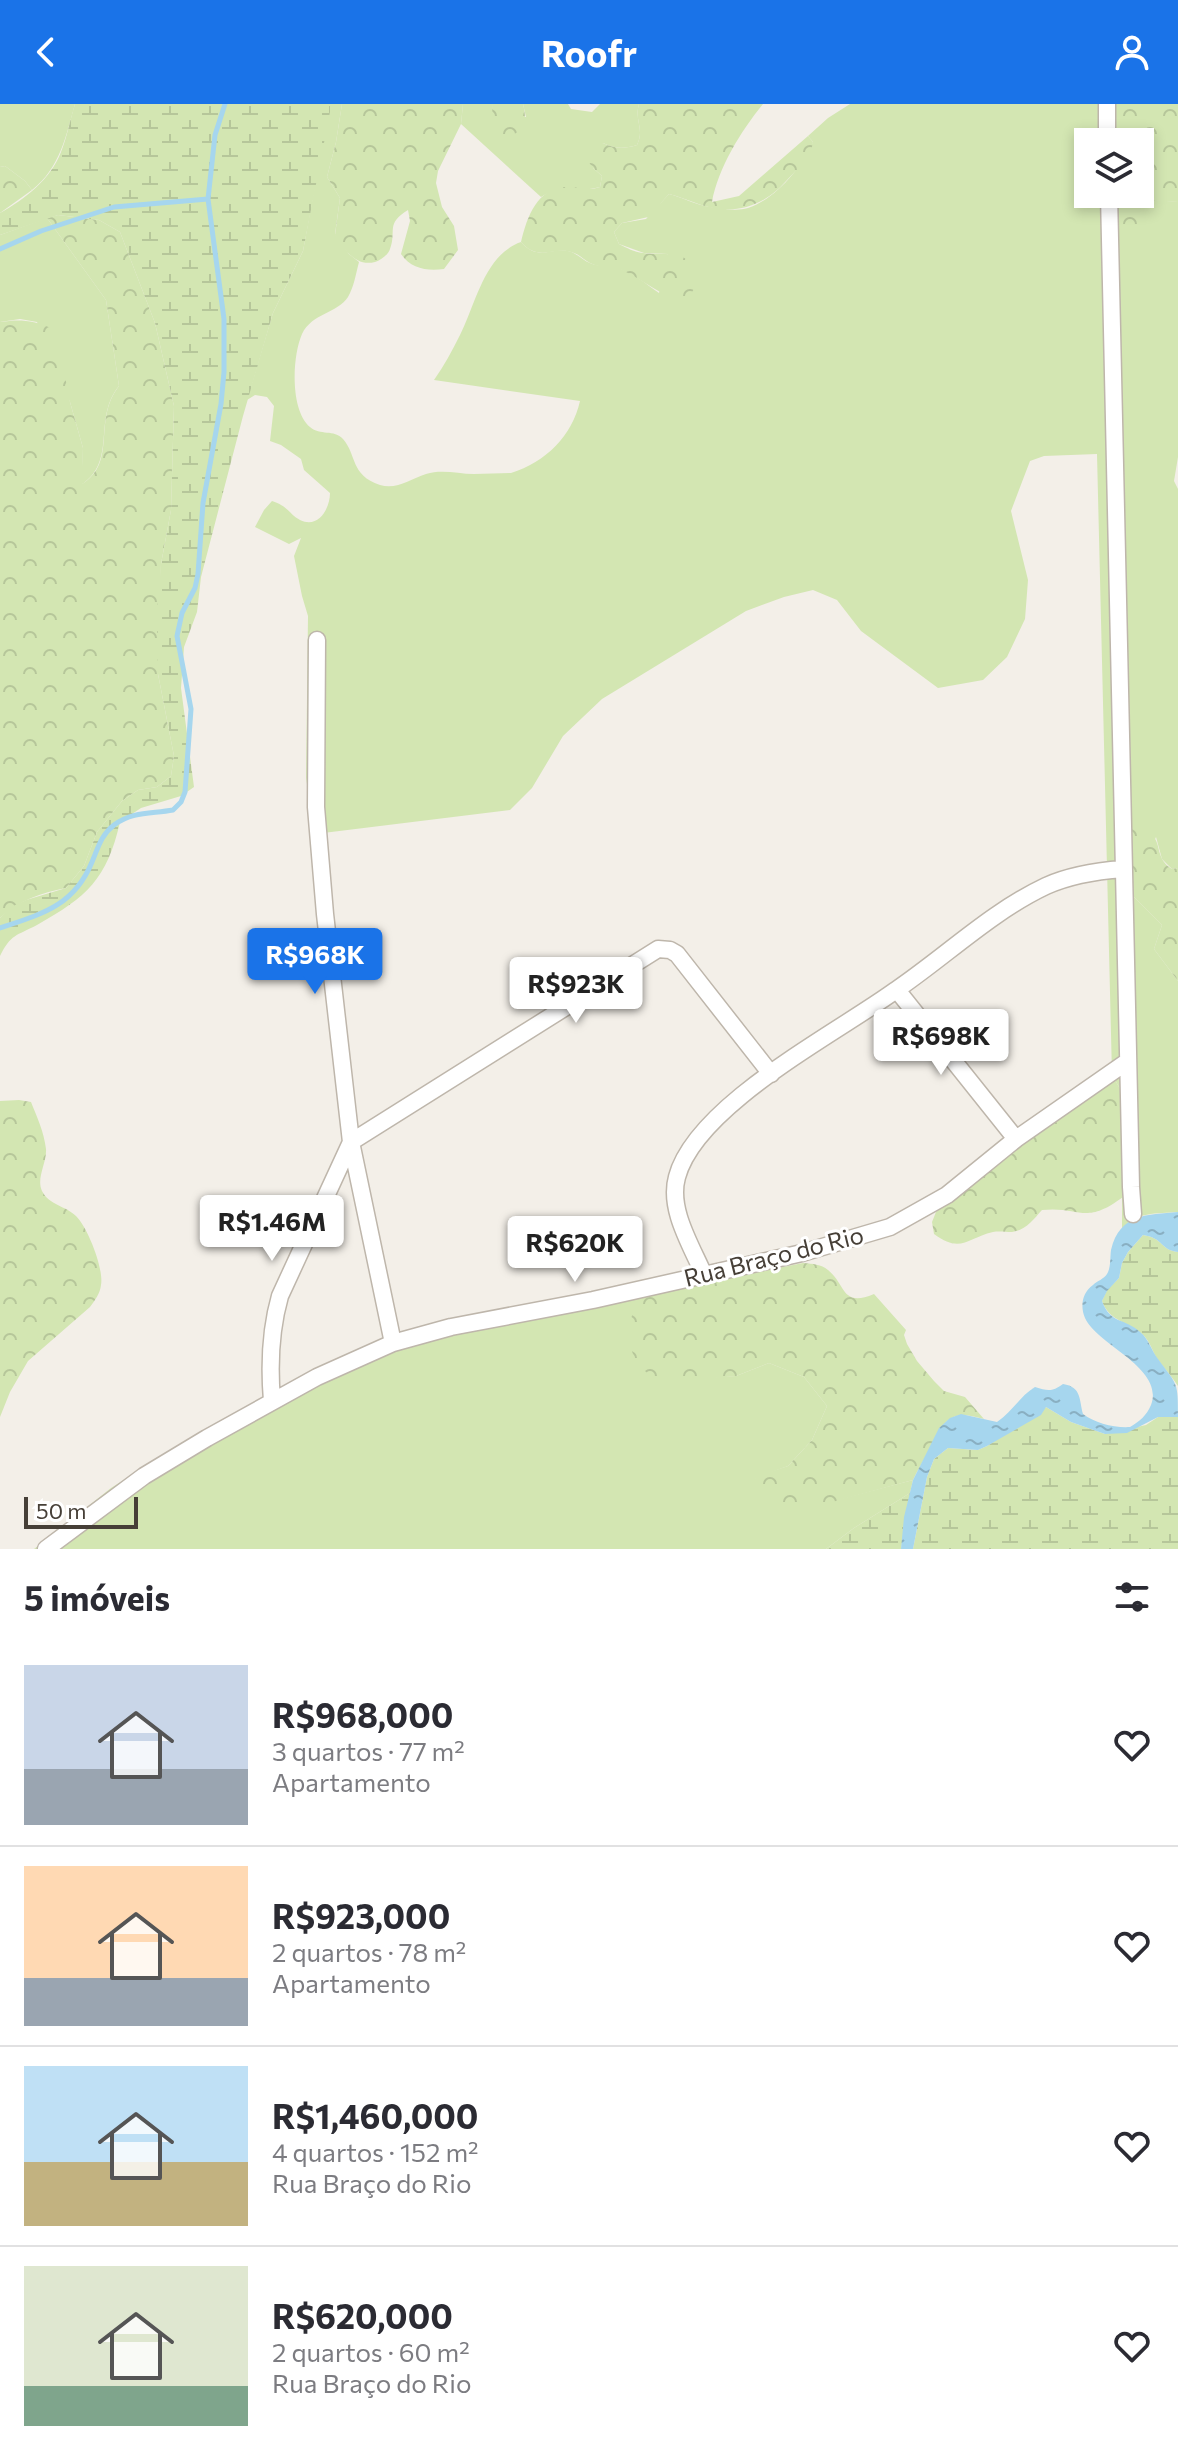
<!DOCTYPE html>
<html lang="pt">
<meta charset="utf-8">
<style>
body{margin:0;font-family:Commissioner,sans-serif;background:#f2f2f3;color:#2b2b33;height:100vh;display:flex;flex-direction:column;font-size:30px;white-space:nowrap}
*{box-sizing:border-box;margin:0}
p{font-size:26px;color:#7c7c81}
.icon{flex:none;width:44px;height:44px;fill:none;stroke:currentColor;stroke-width:2;stroke-linecap:round;stroke-linejoin:round}
.map{position:relative;height:1445px;overflow:hidden}
.sheet{display:flex;flex-direction:column;background:#fff;flex:1}
.sheet>*{flex:none}
.controls{position:absolute;left:1074px;top:24px;display:grid;gap:16px}
.controls a{display:grid;place-items:center;width:80px;height:80px;border-radius:0px;background:#fff;box-shadow:0 4px 12px #0003;font-size:40px}
.scale{position:absolute;left:24px;bottom:20px;width:114px;box-sizing:border-box;padding-left:8px;border:4px solid #463f37;border-top:0;font-size:22px;line-height:28px;white-space:nowrap;color:#463f37;-webkit-text-stroke:6px #fff;paint-order:stroke}
.price{position:absolute;translate:-50% -68px;padding:0 18px;border-radius:8px;background:#fff;color:#222;font-size:26px;line-height:52px;filter:drop-shadow(0 2px 4px #0008)}
.price::after{content:'';position:absolute;left:50%;top:48px;width:24px;height:18px;margin-left:-12px;background:inherit;clip-path:polygon(0 0,100% 0,50% 100%)}
.price.current{background:#1a73e8;color:#fff}
ul{padding:0;list-style:none}
li{display:flex;align-items:center;gap:24px;height:200px;padding:0 24px}
li+li{border-top:2px solid #e1e1e2}
li span{display:grid;place-items:center;flex:none;width:224px;height:160px;border-radius:0px;color:#555}
li>.icon{margin-inline-start:auto}
span .icon{width:96px;height:96px;fill:#fffc;stroke-width:1}
li b{font-size:34px}
h2{display:flex;justify-content:space-between;align-items:center;height:96px;padding:0 24px;font-size:34px}
header{display:flex;justify-content:space-between;align-items:center;height:104px;padding:0 24px;background:#1a73e8;color:#fff;font-size:36px;font-weight:700}
.map>svg:first-child{display:block}
</style>
<header><svg class="icon" aria-label="back" viewBox="0 0 24 24"><path d="M15 5l-7 7 7 7"/></svg>Roofr<svg class="icon" aria-label="person" viewBox="0 0 24 24"><circle cx="12" cy="8" r="4"/><path d="M4 21q1-7 8-7t8 7"/></svg></header>
<div class="map">
<svg width="1178" height="1445" viewBox="0 0 1178 1445">
<defs>
<pattern id="forest-crowns" width="20" height="18" patternUnits="userSpaceOnUse" patternTransform="scale(2)"><rect width="20" height="18" fill="#d3e6b2"/><path d="M2 6a3 3 0 1 1 6 0M12 15a3 3 0 1 1 6 0" fill="none" stroke="#b6c69a"/></pattern>
<pattern id="wetland-marsh" width="20" height="14" patternUnits="userSpaceOnUse" patternTransform="scale(2)"><rect width="20" height="14" fill="#d3e6b2"/><path d="M1 5h8M5 5V1M11 12h8M15 12V8" fill="none" stroke="#b6c69a"/></pattern>
<pattern id="water-ripples" width="26" height="14" patternUnits="userSpaceOnUse" patternTransform="scale(2)"><rect width="26" height="14" fill="#a6d6ee"/><path d="M2 4q2-2 4 0t4 0M15 11q2-2 4 0t4 0" fill="none" stroke="#89afc2"/></pattern>
</defs>
<rect width="100%" height="100%" fill="#f3efe8"/>
<path fill="#d3e6b2" d="M0 0H75C66 32 60 64 32 86L25 77 5 62 0 63Z
M330 0H342L336 38 327 73 340 94 335 130 349 150 359 158C356 169 354 183 348 193 338 209 312 209 302 230 292 253 290 306 310 323 320 332 334 325 343 335 357 351 350 371 380 381 397 386 410 375 426 370 442 365 458 370 474 370 486 370 499 369 511 369 546 358 572 332 580 297L434 276C444 262 452 247 460 231 476 200 484 151 521 138 538 157 549 144 568 147 577 149 582 156 590 159 598 163 607 161 615 163 631 167 646 180 659 189L668 150 644 149 619 140 614 128 622 119 646 115 669 90C681 93 692 99 705 102 718 104 735 108 748 104 776 95 802 63 813 38L808 32 828 14 850 0H1106L1107 38H1088V90C1118 90 1148 96 1178 98V353L1174 377 1178 385V764L1172 765 1162 755 1156 733 1132 791 1162 821 1154 845 1178 877V1108C1157 1110 1135 1107 1122 1126V988L1112 971 1097 350 1044 352 1030 357 1011 407 1028 476 1025 515 1007 553 983 576 938 584 861 527 837 496 813 486 784 493 746 507 602 595 563 632 532 684 510 706 315 730 306 674 308 512 302 492 294 452 301 434 289 440 255 423 264 406 272 397C288 402 289 410 300 416 319 425 330 404 330 389L304 366 301 355 281 341 270 337 274 302 267 293 255 291 247 296 273 209 303 147Z
M463 0H492L494 11 526 13 523 0H568L571 5 592 8 600 0H639C634 17 645 24 637 41 624 45 616 45 603 39L593 64 602 72 600 83C575 90 568 77 541 93L461 20Z
M47 114 106 196 119 282C92 315 118 357 81 381L83 344 70 298 37 218 20 215 0 218V131Z
M636 1193 701 1274 736 1272 769 1259 804 1273 827 1302 812 1336 788 1362 755 1374 810 1403 913 1376 910 1389 854 1424 826 1445H34L111 1384 168 1348 324 1262 421 1224Z"/>
<path fill="url(#forest-crowns)" d="M342 0H463L461 20 438 67 436 79 442 103 454 122 458 146 444 165C427 167 411 165 401 150L410 117 408 106C385 120 397 127 390 145 388 151 381 156 375 158 355 163 344 145 335 131L340 94 327 73 336 38Z
M492 0H523C528 20 524 32 502 31L493 23Z
M639 0H763C741 27 718 64 712 98L739 92 808 32 813 38 809 57C795 64 788 77 776 87 751 108 723 110 693 98 684 95 678 92 669 90L661 99 657 111 622 119 614 128 619 140C627 144 634 148 643 149 663 152 691 144 696 171 699 183 691 190 682 197 660 191 646 178 626 168 614 161 601 165 590 159 584 156 580 151 574 149 555 141 539 159 521 138 527 113 537 83 568 83 580 83 588 87 600 83L602 72 593 64 586 54 593 44 603 39C616 45 624 45 637 41 645 24 634 17 639 0Z
M1106 0H1178V98L1143 96 1138 119 1131 126H1115L1108 90H1140V38H1107Z
M5 62 25 77 32 86 0 109V63Z
M58 111 99 116 120 128 155 219 174 302 171 406 161 460 158 570 174 652 171 672 157 683 138 686 122 697 97 728 84 762 66 784C41 789 19 796 0 814V218C19 215 33 216 51 224L59 242 70 298 83 344 82 380C118 358 92 316 119 282L106 196 47 114Z
M1133 723C1170 730 1149 750 1172 765L1178 764V877L1154 845 1162 821 1132 791 1124 738Z
M1112 971 1122 988 1123 1093C1084 1122 1081 1102 1042 1106 1033 1116 1026 1126 1012 1128 1005 1128 999 1127 993 1128 967 1134 961 1150 934 1130L932 1118 936 1108 993 1055Z
M19 996 31 998C37 1013 44 1028 46 1045 47 1059 36 1074 42 1087 49 1101 66 1102 76 1112 88 1124 104 1165 101 1181 100 1190 95 1196 90 1203L28 1257 10 1288 0 1313V997Z
M803 1159C813 1160 821 1160 828 1166 846 1180 841 1204 874 1190L906 1226 904 1231 907 1240 917 1257 934 1277 944 1287 965 1293 984 1315C951 1305 945 1315 931 1342 925 1354 918 1365 913 1376L810 1404 774 1403 754 1373 788 1362 812 1336 827 1302 804 1273 769 1259 736 1272 663 1279C622 1258 627 1231 636 1193Z"/>
<path fill="url(#wetland-marsh)" d="M75 0H330V8L303 147 273 209 243 312 201 473 197 508 184 543 181 584 194 683 181 692 141 704 120 718C107 775 87 793 37 821 16 832 11 830 0 852V814L11 803 26 796 66 784 84 762 97 728 122 697 138 686 157 683 171 672 174 652 158 570 157 509 161 460 171 406 174 302 155 219 120 128 99 116 58 111 0 131V109C24 96 51 75 61 48 67 33 70 16 75 0Z
M1143 1131C1164 1134 1160 1146 1178 1148V1282C1172 1273 1165 1265 1158 1256 1153 1249 1151 1240 1145 1233 1131 1218 1109 1218 1102 1197L1107 1186 1119 1174 1122 1159 1128 1148Z
M1046 1303 1071 1318 1105 1330 1146 1321 1158 1313H1178V1445H913L927 1373 934 1355 948 1344 978 1346 987 1342Z
M910 1389 901 1445H826L854 1424Z"/>
<path fill="url(#water-ripples)" d="M1178 1108V1148C1160 1146 1164 1134 1143 1131L1128 1148 1122 1159 1119 1174 1107 1187 1102 1197C1110 1220 1125 1214 1140 1228 1149 1235 1151 1246 1158 1255 1178 1282 1178 1278 1178 1313H1158L1127 1329 1105 1330 1071 1318 1046 1303 1041 1311 987 1342 978 1346 948 1344 934 1355 927 1373 913 1445H901L904 1413 913 1376 939 1324 950 1314 961 1310 997 1318C1012 1308 1020 1292 1035 1283 1048 1287 1052 1288 1063 1280 1082 1283 1079 1296 1083 1310 1095 1319 1114 1324 1130 1323 1139 1318 1147 1311 1151 1301 1165 1264 1097 1241 1085 1214 1080 1202 1082 1189 1093 1181 1097 1177 1104 1175 1107 1170 1111 1164 1110 1153 1111 1146 1120 1109 1147 1111 1178 1108Z"/>
<g fill="none" stroke-linecap="round" stroke-linejoin="round">
<path stroke="#a6d6ee" stroke-width="5" d="M0 145 41 127 114 103 208 95
M0 824C42 810 74 802 92 758 98 744 101 731 114 721 133 707 152 710 173 706L181 698 185 688 191 605 177 532 182 509 195 484 198 470 203 399 221 300 224 268V215L208 95 215 31 225 0"/>
<g stroke="#beb6ab" stroke-width="19">
<path id="minor" d="M1107 0V38
M1109 90 1131 1083 1133 1110
M317 536 316 703 325 810 351 1038 393 1239
M897 886 1016 1035
M704 1171C691 1141 668 1105 677 1073 696 1001 837 929 896 886 946 852 991 808 1046 782 1070 771 1097 767 1123 765
M272 1297C269 1261 270 1227 280 1192L351 1038 658 845 670 846 677 850 771 970
M46 1445 144 1372 207 1334 317 1273 393 1239 451 1223 593 1196 802 1149 890 1123 947 1091 1016 1035 1128 957"/>
</g>
<use href="#minor" stroke="#fff" stroke-width="16"/>
</g>
<g text-anchor="middle" stroke-width="6" stroke-linejoin="round" paint-order="stroke">
<g font-size="24" fill="#463f37" stroke="#fff">
<text transform="translate(774 1153) rotate(-14)" y="8">Rua Braço do Rio</text>
</g>
</g>
</svg>
<div class="controls">
<a><svg class="icon" aria-label="layers" viewBox="0 0 24 24"><path d="M12 4l9 5-9 5-9-5zM3 14l9 5 9-5"/></svg></a>
</div>
<div class="scale">50 m</div>
<b class="price current" style="left:315px;top:892px">R$968K</b>
<b class="price" style="left:576px;top:921px">R$923K</b>
<b class="price" style="left:941px;top:973px">R$698K</b>
<b class="price" style="left:272px;top:1159px">R$1.46M</b>
<b class="price" style="left:575px;top:1180px">R$620K</b>
</div>
<section class="sheet">
<h2>5 imóveis<svg class="icon" aria-label="filters" viewBox="0 0 24 24"><path d="M4 7h16M4 17h16"/><circle cx="9" cy="7" r="2"/><circle cx="15" cy="17" r="2"/></svg></h2>
<ul>
<li><span style="background:linear-gradient(#c9d6e8 65%,#9aa5b1 0)"><svg class="icon" aria-label="home" viewBox="0 0 24 24"><path d="M3 11l9-7 9 7M6 9v11h12V9"/></svg></span><div><b>R$968,000</b><p>3 quartos · 77 m²</p><p>Apartamento</p></div><svg class="icon" aria-label="heart" viewBox="0 0 24 24"><path d="M12 20l-8-8c-3-5 5-10 8-4 3-6 11-1 8 4z"/></svg></li>
<li><span style="background:linear-gradient(#ffd9b3 70%,#9aa5b1 0)"><svg class="icon" aria-label="home" viewBox="0 0 24 24"><path d="M3 11l9-7 9 7M6 9v11h12V9"/></svg></span><div><b>R$923,000</b><p>2 quartos · 78 m²</p><p>Apartamento</p></div><svg class="icon" aria-label="heart" viewBox="0 0 24 24"><path d="M12 20l-8-8c-3-5 5-10 8-4 3-6 11-1 8 4z"/></svg></li>
<li><span style="background:linear-gradient(#bfe0f5 60%,#c2b280 0)"><svg class="icon" aria-label="home" viewBox="0 0 24 24"><path d="M3 11l9-7 9 7M6 9v11h12V9"/></svg></span><div><b>R$1,460,000</b><p>4 quartos · 152 m²</p><p>Rua Braço do Rio</p></div><svg class="icon" aria-label="heart" viewBox="0 0 24 24"><path d="M12 20l-8-8c-3-5 5-10 8-4 3-6 11-1 8 4z"/></svg></li>
<li><span style="background:linear-gradient(#dfe7d0 75%,#7fa58c 0)"><svg class="icon" aria-label="home" viewBox="0 0 24 24"><path d="M3 11l9-7 9 7M6 9v11h12V9"/></svg></span><div><b>R$620,000</b><p>2 quartos · 60 m²</p><p>Rua Braço do Rio</p></div><svg class="icon" aria-label="heart" viewBox="0 0 24 24"><path d="M12 20l-8-8c-3-5 5-10 8-4 3-6 11-1 8 4z"/></svg></li>
</ul>
</section>
